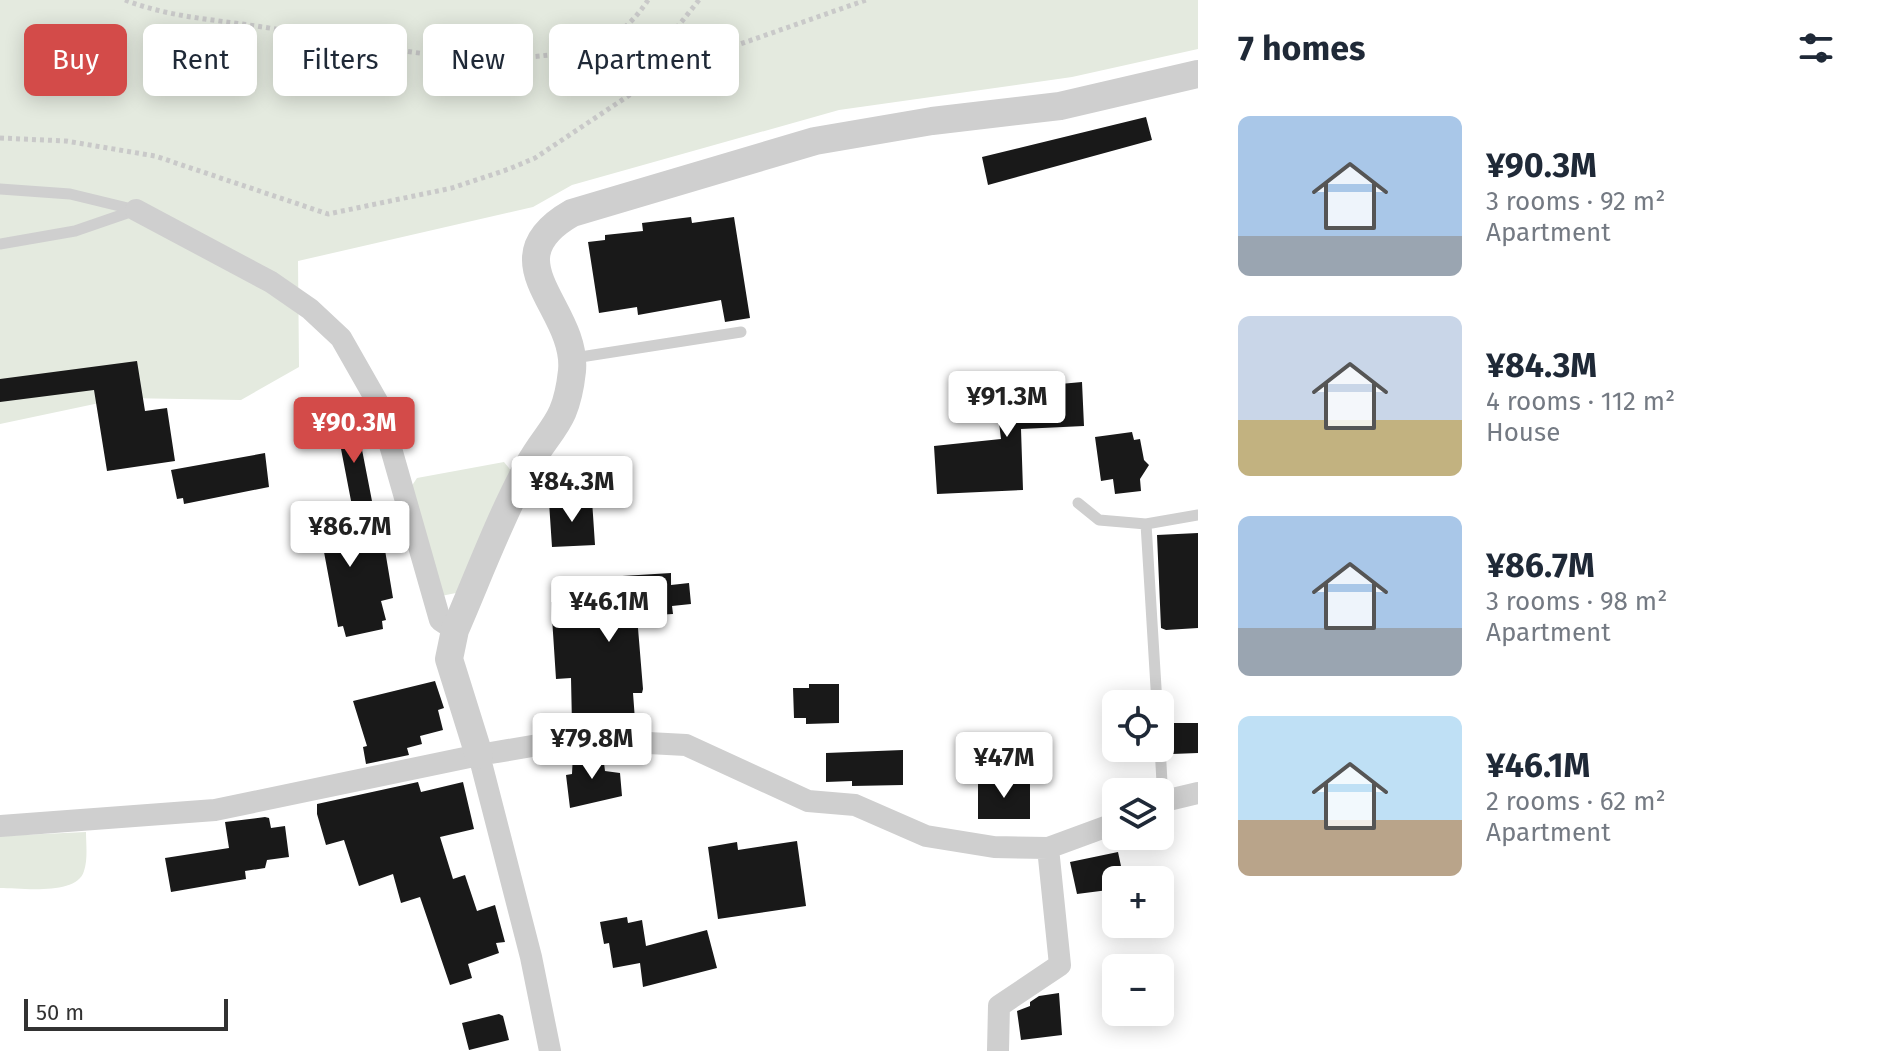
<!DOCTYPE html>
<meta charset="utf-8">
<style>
body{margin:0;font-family:"Fira Sans",sans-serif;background:#f6f6f7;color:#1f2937;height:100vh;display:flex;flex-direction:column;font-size:30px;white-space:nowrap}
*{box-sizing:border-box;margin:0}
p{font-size:26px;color:#747a83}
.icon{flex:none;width:44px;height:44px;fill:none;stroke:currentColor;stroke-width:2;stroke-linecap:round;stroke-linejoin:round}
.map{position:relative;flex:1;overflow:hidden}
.panel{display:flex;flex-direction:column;background:#fff;width:680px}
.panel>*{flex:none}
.top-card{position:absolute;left:24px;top:24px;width:760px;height:72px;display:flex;gap:16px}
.fabs{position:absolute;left:1102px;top:690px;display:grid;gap:16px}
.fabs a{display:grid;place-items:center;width:72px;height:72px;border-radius:12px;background:#fff;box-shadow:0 4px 20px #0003;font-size:40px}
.scale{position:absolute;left:24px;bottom:20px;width:204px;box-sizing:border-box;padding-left:8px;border:4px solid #323232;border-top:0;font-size:22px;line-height:28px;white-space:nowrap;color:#323232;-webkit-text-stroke:6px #fff;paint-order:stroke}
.price{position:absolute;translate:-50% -68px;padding:0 18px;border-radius:8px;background:#fff;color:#222;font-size:26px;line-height:52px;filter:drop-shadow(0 2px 4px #0008)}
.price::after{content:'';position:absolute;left:50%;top:48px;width:24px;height:18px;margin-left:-12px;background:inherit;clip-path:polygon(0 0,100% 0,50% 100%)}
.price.active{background:#d34b49;color:#fff}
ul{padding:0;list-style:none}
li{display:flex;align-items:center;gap:24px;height:200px;padding:0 40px}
li span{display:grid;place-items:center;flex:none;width:224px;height:160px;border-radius:12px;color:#555}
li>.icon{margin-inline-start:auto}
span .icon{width:96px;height:96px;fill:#fffc;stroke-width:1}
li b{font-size:34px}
h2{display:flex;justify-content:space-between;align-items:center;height:96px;padding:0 40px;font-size:34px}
.tag{padding:0 28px;border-radius:12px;background:#fff;box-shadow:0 4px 20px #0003;font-size:28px;line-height:72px}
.tag.active{background:#d34b49;color:#fff}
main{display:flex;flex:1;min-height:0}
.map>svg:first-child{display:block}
</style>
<main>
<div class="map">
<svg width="1198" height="1051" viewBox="0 0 1198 1051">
<rect width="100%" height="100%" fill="#fff"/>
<path fill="#e4eadf" d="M0 0H1198V49L1072 77 839 110 572 185 533 207 298 261 299 367 241 400 123 398 0 424Z
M504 462 513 473 461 592 441 596 411 487 417 478Z
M86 832C86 844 88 859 84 871 77 896 21 888 0 888V836Z"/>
<path fill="#191919" d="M1146 117 1152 140 988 185 982 157Z
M691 217 692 223 734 217 750 318 725 322 721 300 638 315 637 307 599 313 588 242 605 240V235L643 231 642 223Z
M137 361 145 411 167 408 175 461 107 471 94 390 0 402V379Z
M1082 382 1084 426 1021 429 1023 490 937 494 934 446 1001 439 995 390Z
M357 424 372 501 352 506 337 428Z
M1132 432 1134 440 1140 439 1144 460 1149 465 1140 479 1141 491 1115 494 1113 479 1101 481 1095 437Z
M265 453 269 487 184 504 183 498 177 499 171 470Z
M592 500 595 545 552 547 549 502Z
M354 505 361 549 384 544 393 598 381 601 386 620 382 621 383 629 346 637 343 626 338 627 321 536 296 540 292 516Z
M1198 533V628L1166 630 1161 628 1157 535Z
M671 573V585L689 583 691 604 672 606 673 614 637 616 643 689 642 693H633L635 720 600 723V726L572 725 571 678 556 679 551 602 608 599 606 577Z
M435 681 444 708 438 710 443 730 420 736 422 744 407 748 409 755 366 764 363 747 367 746 353 701Z
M809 684H839V723L806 724V718H794L793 688H809Z
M1171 723H1198V753L1172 754Z
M903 750V785L852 786V781L826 782V753Z
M573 753 603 755 605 771 620 773 622 796 570 808 566 775 572 774Z
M978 780H1030V819H978Z
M418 782 421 792 463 782 474 829 440 837 453 879 465 875 477 911 495 905 505 942 496 943 499 953 468 964 472 978 450 985 420 897 401 903 393 874 359 886 344 840 326 845 317 814V804Z
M265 817 269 818 271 828 285 826 289 857 267 860 265 868 245 871 246 879 171 892 165 858 229 848 225 822Z
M797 841 806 906 718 919 708 847 737 842 738 850Z
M1118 852 1124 880H1116V889L1077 894 1070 862Z
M627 917 628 923 642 920 646 946 707 930 717 968 643 987 640 963 613 968 609 943 604 944 600 922Z
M1059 993 1062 1035 1021 1040 1017 1011 1030 1006V1002L1039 996Z
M499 1014 503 1016 509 1040 469 1050 462 1023Z"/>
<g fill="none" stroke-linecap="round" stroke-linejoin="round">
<path stroke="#c9c9c9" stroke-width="5" stroke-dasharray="4 4" stroke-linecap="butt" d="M125 0C169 17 210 19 256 26 351 40 443 66 540 56 557 54 577 53 594 47 615 39 636 19 648 0
M699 0 662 46 647 75 654 90 670 86 723 50 866 0
M0 138 66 141 155 156 328 214 452 188 509 169 535 158 631 94 654 90"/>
<path stroke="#cfcfcf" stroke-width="11" d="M0 189 70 194 136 210
M0 244 75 231 136 210
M574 358 741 332
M1078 503 1099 520 1146 524 1198 515
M1146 524 1157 704
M1160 746 1163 801"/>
<path stroke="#cfcfcf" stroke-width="22" d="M136 210 271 282 310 309 341 338 378 403 440 620 455 630
M479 755 573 739 686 745 808 801 855 805 926 836 994 847 1048 848 1116 823
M1160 802 1198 793
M0 826 215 810 479 755 531 957 550 1051
M998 1051 999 1006 1060 965 1048 848"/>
<path stroke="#cfcfcf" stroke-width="28" d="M479 755 449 659 455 630C478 577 499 520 527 468 550 426 566 426 572 371 578 308 488 261 572 213L815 141 932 121 1060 106 1198 74"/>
</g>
</svg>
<div class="fabs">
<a><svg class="icon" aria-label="locate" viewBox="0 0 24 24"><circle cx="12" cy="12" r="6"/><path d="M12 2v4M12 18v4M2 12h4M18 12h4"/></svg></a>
<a><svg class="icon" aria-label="layers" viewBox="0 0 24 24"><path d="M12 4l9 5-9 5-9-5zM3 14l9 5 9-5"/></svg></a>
<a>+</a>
<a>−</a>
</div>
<div class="scale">50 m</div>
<b class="price" style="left:1007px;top:439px">¥91.3M</b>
<b class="price active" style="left:354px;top:465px">¥90.3M</b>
<b class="price" style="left:572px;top:524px">¥84.3M</b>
<b class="price" style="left:350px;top:569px">¥86.7M</b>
<b class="price" style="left:609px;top:644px">¥46.1M</b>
<b class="price" style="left:592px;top:781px">¥79.8M</b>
<b class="price" style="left:1004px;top:800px">¥47M</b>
<div class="top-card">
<a class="tag active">Buy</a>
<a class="tag">Rent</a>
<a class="tag">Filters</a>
<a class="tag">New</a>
<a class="tag">Apartment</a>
</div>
</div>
<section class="panel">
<h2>7 homes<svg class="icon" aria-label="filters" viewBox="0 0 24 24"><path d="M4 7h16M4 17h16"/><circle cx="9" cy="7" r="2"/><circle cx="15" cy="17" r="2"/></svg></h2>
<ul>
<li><span style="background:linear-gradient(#a9c7e8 75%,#9aa5b1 0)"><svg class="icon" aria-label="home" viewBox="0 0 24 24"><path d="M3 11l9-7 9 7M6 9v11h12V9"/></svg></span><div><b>¥90.3M</b><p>3 rooms · 92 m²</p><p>Apartment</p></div></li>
<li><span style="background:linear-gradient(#c9d6e8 65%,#c2b280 0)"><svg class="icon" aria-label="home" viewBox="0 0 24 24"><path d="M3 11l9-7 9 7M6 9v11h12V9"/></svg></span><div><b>¥84.3M</b><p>4 rooms · 112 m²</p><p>House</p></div></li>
<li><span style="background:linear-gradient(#a9c7e8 70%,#9aa5b1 0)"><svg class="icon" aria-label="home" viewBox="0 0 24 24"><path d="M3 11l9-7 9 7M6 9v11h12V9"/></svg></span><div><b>¥86.7M</b><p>3 rooms · 98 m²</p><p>Apartment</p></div></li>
<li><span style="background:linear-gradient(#bfe0f5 65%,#b9a48a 0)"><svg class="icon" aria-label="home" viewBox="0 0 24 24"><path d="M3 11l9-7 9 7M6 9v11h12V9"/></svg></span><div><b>¥46.1M</b><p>2 rooms · 62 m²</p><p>Apartment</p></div></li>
</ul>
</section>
</main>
